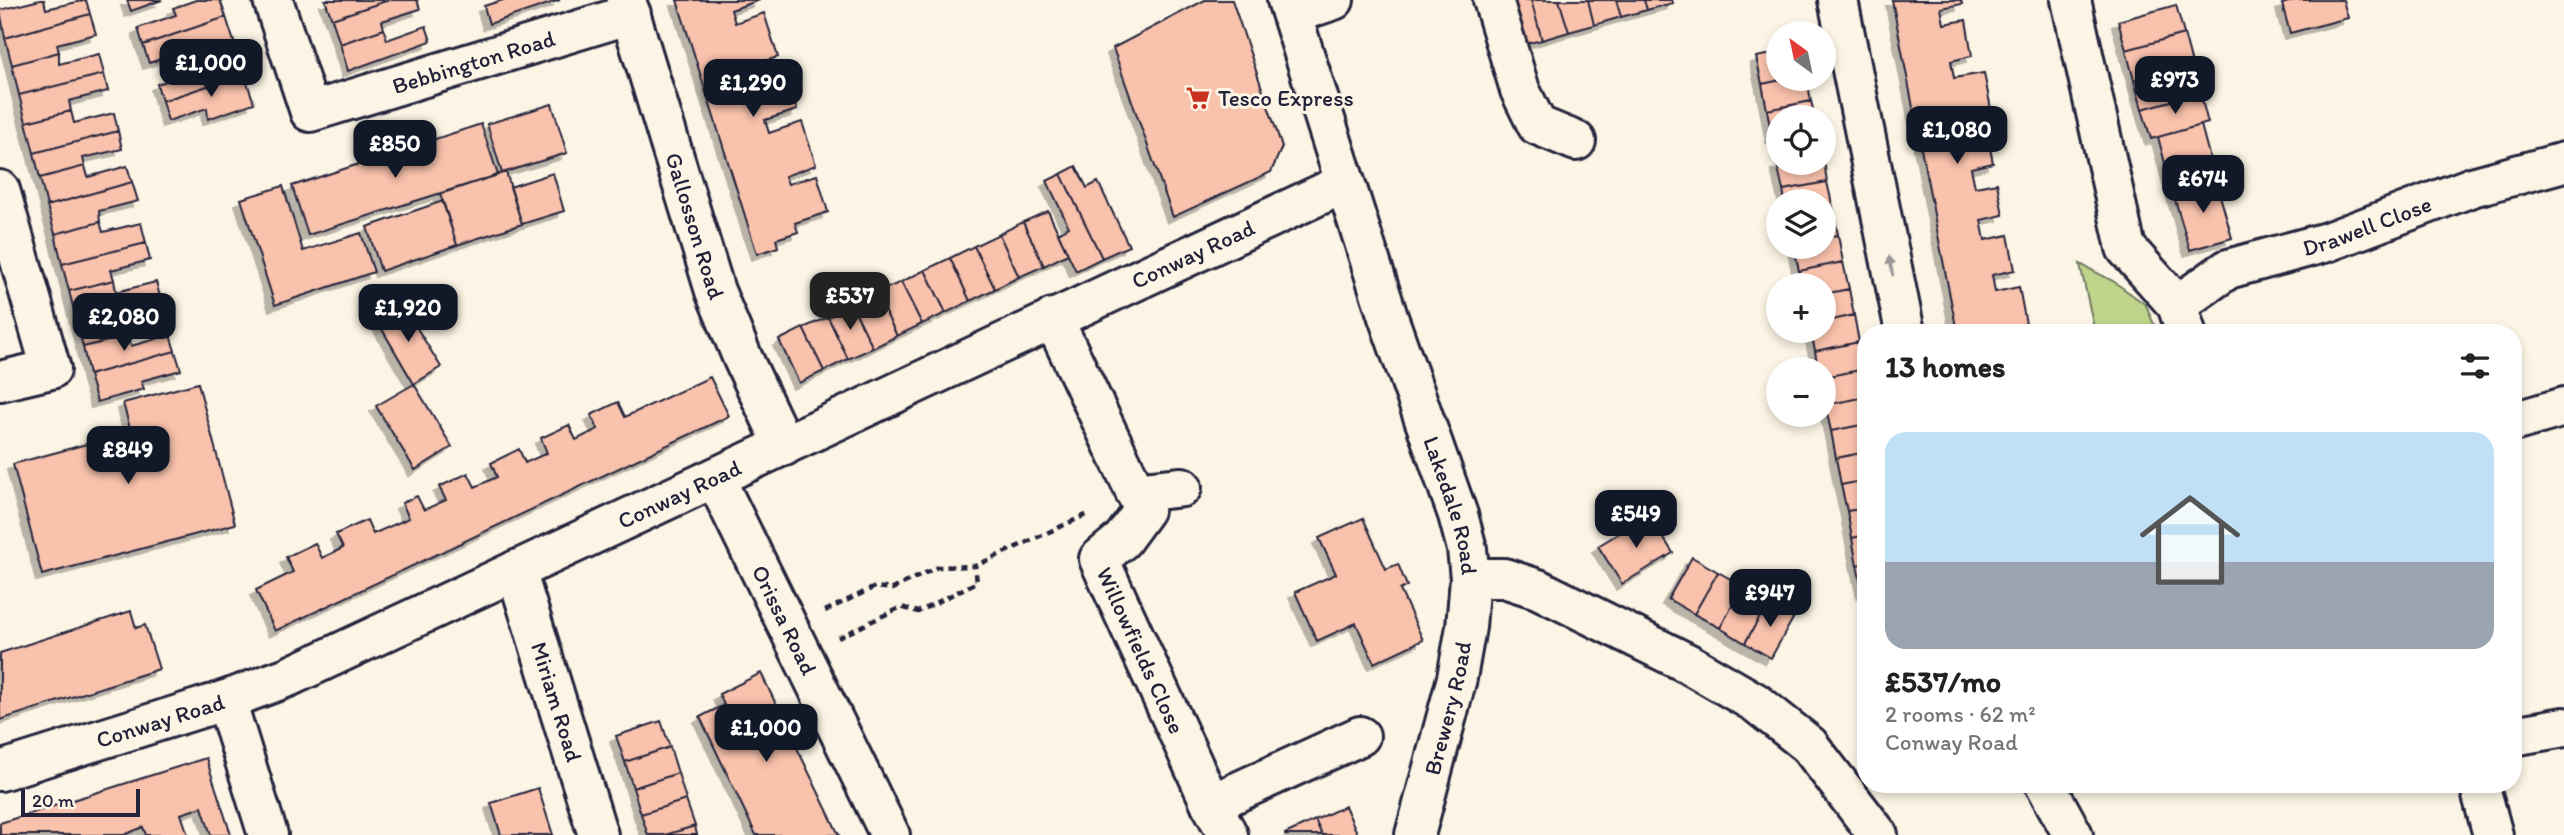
<!DOCTYPE html>
<meta charset="utf-8">
<style>
body{margin:0;font-family:Itim,sans-serif;background:#f2f2f2;color:#222;height:100vh;display:flex;flex-direction:column;font-size:26px;white-space:nowrap}
*{box-sizing:border-box;margin:0}
p{font-size:23px;color:#767676}
.icon{flex:none;width:38px;height:38px;fill:none;stroke:currentColor;stroke-width:2;stroke-linecap:round;stroke-linejoin:round}
.map{position:relative;flex:1;overflow:hidden}
.details{position:absolute;left:1857px;top:324px;width:665px;height:469px;display:flex;flex-direction:column;background:#fff;border-radius:28px;box-shadow:0 4px 10px #0003}
.details>*{flex:none}
.needle{width:46px;rotate:327deg}
.tools{position:absolute;left:1766px;top:21px;display:grid;gap:14px}
.tools a{display:grid;place-items:center;width:70px;height:70px;border-radius:50%;background:#fff;box-shadow:0 4px 10px #0003;font-size:35px}
.scale{position:absolute;left:21px;bottom:18px;width:119px;box-sizing:border-box;padding-left:7px;border:4px solid #22223b;border-top:0;font-size:19px;line-height:24px;white-space:nowrap;color:#22223b;-webkit-text-stroke:5px #fcf5e5;paint-order:stroke}
.price{position:absolute;translate:-50% -60px;padding:0 16px;border-radius:14px;background:#111827;color:#fff;font-size:23px;line-height:46px;filter:drop-shadow(0 2px 4px #0008)}
.price::after{content:'';position:absolute;left:50%;top:42px;width:21px;height:16px;margin-left:-10px;background:inherit;clip-path:polygon(0 0,100% 0,50% 100%)}
.price.on{background:#222;color:#fff}
ul{padding:0;list-style:none}
li{display:grid;align-content:center;gap:14px;height:371px;padding:0 28px}
li span{display:grid;place-items:center;height:217px;border-radius:21px;color:#555}
li>.icon{margin-inline-start:auto}
span .icon{width:126px;height:126px;fill:#fffc;stroke-width:1}
li b{font-size:30px}
h2{display:flex;justify-content:space-between;align-items:center;height:84px;padding:0 28px;font-size:30px}
.map>svg:first-child{display:block}
</style>
<div class="map">
<svg width="2564" height="835" viewBox="0 0 2564 835">
<defs>
<filter id="shadow"><feDropShadow dx="-6" dy="6" stdDeviation="0" flood-color="#0004"/></filter>
</defs>
<rect width="100%" height="100%" fill="#fcf5e5"/>
<filter id="ink" filterUnits="userSpaceOnUse"><feTurbulence type="fractalNoise" baseFrequency=".0143" numOctaves="2"/><feDisplacementMap in="SourceGraphic" scale="14" xChannelSelector="R" yChannelSelector="G"/><feConvolveMatrix kernelMatrix="1 2 1 2 8 2 1 2 1" color-interpolation-filters="sRGB"/></filter>
<g filter="url(#ink)">
<path fill="#c0d58b" stroke="#717c63" stroke-width="2" d="M2080 264 2113 281 2146 305 2157 332H2095Z"/>
<path fill="#f9c2ac" stroke="#22223b" stroke-width="2" filter="url(#shadow)" d="M40 0H44L46 9 86 0 90 14 5 38 0 10Z
M127 0H162L131 11Z
M196 0H220L226 17 143 45 138 28 176 15 173 8Z
M325 0H389L332 19Z
M389 0H417L420 9 382 21 384 29 340 44 332 19Z
M503 0H560L489 24 484 6Z
M677 0H760L731 10 735 23 764 13 778 57 749 66 753 79 784 69 797 110 765 120 769 133 802 122 816 165 785 176 788 184 817 175 828 212 795 223 798 232 776 239 778 247 757 254Z
M1205 0H1232L1282 147 1271 172 1173 217 1113 48Z
M1503 0H1531L1542 40 1516 46Z
M1531 0H1559L1569 32 1542 40Z
M1559 0H1588L1594 25 1569 32Z
M1588 0H1616L1621 17 1594 25Z
M1616 0H1644L1647 10 1621 17Z
M1644 0H1672L1673 3 1647 10Z
M1892 0H1961L1962 4 1941 8 1944 24 1966 20 1972 56 1951 61 1954 78 1984 73 1991 109 1961 114 1965 132 1986 128 1993 163 1971 168 1975 187 1997 183 2003 215 1981 220 1985 240 2008 235 2015 270 1992 275 1995 292 2019 287 2026 324 2004 329V332H1957Z
M2295 0H2343L2348 18 2290 33 2282 4Z
M2176 5 2184 34 2126 50 2118 21Z
M90 14 96 34 57 44 59 52 12 65 5 38Z
M226 17 236 48 192 62 188 50 149 63 143 45Z
M426 26 431 41 348 71 340 44 384 29 387 40Z
M2184 34 2192 64 2134 80 2126 50Z
M236 48 244 74 162 101 157 84 195 72 192 62Z
M59 52V64L99 54 104 74 19 95 12 65Z
M1778 53V79H1786L1762 84 1756 57Z
M2192 64 2200 93 2142 109 2134 80Z
M104 74 108 91 69 101 71 111 26 122 19 95Z
M244 74 254 103 208 119 207 108 168 121 162 101Z
M1786 79H1807L1811 101 1767 110 1762 84Z
M2200 93 2208 123 2151 139 2142 109Z
M1811 101 1815 117H1778V136L1772 137 1767 110Z
M552 104 567 153 502 173 487 124Z
M71 111 74 123 114 113 118 131 34 153 26 122Z
M481 124 498 175 308 235 292 186Z
M2201 125 2216 181 2173 193 2158 137Z
M118 131 122 149 83 158 85 166 40 178 34 153Z
M1824 161 1827 182 1783 190 1777 164 1824 163Z
M85 166 88 177 127 166 132 182 47 206 40 178Z
M1076 166 1087 188 1098 182 1129 246 1102 258 1061 174Z
M506 172 522 224 457 245 440 194Z
M553 173 564 211 522 224 510 187Z
M1061 174 1102 258 1076 271 1058 233 1069 227 1047 181Z
M2216 181 2232 238 2190 250 2173 193Z
M132 182 138 201 99 211 100 222 55 234 47 206Z
M1827 182 1833 208 1824 210V201H1785L1783 190Z
M283 186 303 251 361 233 374 272 275 305 241 199Z
M443 201 457 245 381 271 367 227Z
M1833 208 1838 235 1824 238V210Z
M1048 211 1068 254 1044 266 1023 222Z
M100 222 103 232 141 223 146 243 62 264 55 234Z
M1023 222 1044 266 1019 277 999 234Z
M999 234 1019 277 995 289 974 246Z
M1838 235 1843 262 1799 271 1794 247H1824V238Z
M146 243 150 260 111 270 114 280 69 291 62 264Z
M974 246 995 289 970 301 950 258Z
M950 258 970 301 946 313 925 270Z
M1843 262 1849 289 1824 294V285H1801L1799 271Z
M925 270 946 313 922 324 901 282Z
M114 280 116 292 156 282 161 300 77 322 69 291Z
M901 282 922 324 897 336 876 293Z
M1849 289 1854 315 1824 322V294Z
M876 293 897 336 873 348 852 305Z
M161 300 165 318 126 327 128 336 83 347 77 322Z
M402 304 441 367 414 384 376 319Z
M852 305 873 348 848 359 828 317Z
M1854 315 1859 342 1815 351 1811 331H1824V322Z
M828 317 848 359 824 371 803 328Z
M803 328 824 371 799 383 779 340Z
M170 335 175 351 89 375 83 347 128 336 131 346Z
M1859 342 1865 369 1824 377V369H1818L1815 351Z
M175 351 181 370 141 381 144 389 97 402 89 375Z
M1865 369 1866 397 1825 405 1824 377Z
M710 377 729 416 275 631 256 590 293 572 286 557 315 543 322 558 343 548 336 534 367 520 373 534 409 518 402 503 417 496 424 510 446 500 439 487 468 473 475 487 497 477 491 463 519 449 525 463 547 453 541 438 569 425 576 440 598 429 591 415 618 402 625 417Z
M198 383 235 524 42 575 13 464 131 432 123 403Z
M414 384 452 447 415 470 376 406Z
M1866 397V424L1831 431 1825 405Z
M1866 424V452L1836 458 1831 431Z
M1866 452V480L1841 485 1836 458Z
M1866 480V508L1847 511 1841 485Z
M1866 508V535L1852 538 1847 511Z
M1649 515 1673 553 1622 584 1598 546Z
M1363 518 1386 569 1398 564 1407 586 1400 590 1423 640 1374 663 1356 623 1317 641 1295 592 1336 574 1319 538Z
M1866 535V563L1857 565 1852 538Z
M1692 557 1718 572 1694 614 1668 599Z
M1866 563V591L1863 592 1857 565Z
M1718 572 1743 586 1720 628 1694 614Z
M1743 586 1769 601 1745 643 1720 628Z
M1769 601 1795 615 1771 658 1745 643Z
M131 611 136 628 145 625 159 669 0 720V653Z
M761 673 839 835H756L700 717 724 705 719 694Z
M661 721 670 747 625 762 616 736Z
M670 747 678 773 633 788 625 762Z
M206 758 231 835H211L202 807 181 814 188 835H146L143 827 124 835H0V823Z
M678 773 686 800 641 814 633 788Z
M538 788 553 835H501L491 803Z
M686 800 695 826 665 835H648L641 814Z
M1345 806 1358 835H1322L1315 820Z
M1315 820 1322 835H1285V834Z
M695 826 697 835H665Z"/>
<g fill="none" stroke-linecap="round" stroke-linejoin="round">
<g stroke="#22223b" stroke-width="44">
<g id="minor">
<path id="s1" d="M273 0 310 112 631 14"/>
<path id="s2" d="M626 0 715 291 743 359 784 446"/>
<path id="s3" d="M1287 0 1388 317 1458 515 1467 549 1470 578H1504L1538 589 1689 664 1756 703 1809 745 1878 835"/>
<path d="M1493 0 1520 90 1537 125 1576 141"/>
<path d="M1838 0 1905 332"/>
<path d="M2071 0 2126 248 2177 305 2186 332"/>
<path d="M1292 14 1334 0"/>
<path d="M0 190 51 369 0 381"/>
<path id="s4" d="M2177 305 2228 269 2327 242 2472 187 2564 162"/>
<path id="s5" d="M1053 318 1144 510 1122 540 1099 559 1211 804 1228 835"/>
<path d="M2513 422 2564 407"/>
<path id="s6" d="M715 478 890 835"/>
<path d="M1135 492 1182 487"/>
<path id="s7" d="M516 570 598 835"/>
<path d="M226 700 268 835"/>
<path d="M2513 736 2564 727"/>
<path id="s8" d="M0 771 226 700 288 677 1345 183"/>
<path d="M2045 784 2073 835"/>
<path d="M2479 784 2493 835"/>
<path d="M1211 804 1360 736"/>
<path id="s9" d="M1415 835 1457 678 1466 627 1470 578"/>
</g>
</g>
<path stroke="#22223b" stroke-width="4.5" stroke-dasharray="7 5" stroke-linecap="butt" d="M825 611 875 587 892 589 938 567 975 566 1088 514
M838 638 901 607 918 612 977 582 975 566"/>
<use href="#minor" stroke="#fcf5e5" stroke-width="38"/>
</g>
<defs><path id="oneway-solid" d="M-6-.8H1V-3.2L6.5 0L1 3.2V.8H-6Z" transform="scale(1.75)"/></defs>
<use fill="#9a9698" href="#oneway-solid" transform="translate(1891 266) rotate(-101)"/>
</g>
<defs>
<g id="supermarket-bare" transform="scale(1.89)"><path d="M-6-5.5h2.5l.6 2H6L4.5 2H-2.5L-4.4-4H-6ZM-1.5 3.2a1.3 1.3 0 1 0 .1 0ZM3 3.2a1.3 1.3 0 1 0 .1 0Z" fill="#c8321e" stroke="#fcf5e5" stroke-width="2.5" paint-order="stroke"/></g>
</defs>
<g fill-rule="evenodd">
<use href="#supermarket-bare" x="1198" y="98"/>
</g>
<g text-anchor="middle" stroke-width="6" stroke-linejoin="round" paint-order="stroke">
<g font-size="23" fill="#22223b" stroke="#fcf5e5">
<text dy="8" stroke="none"><textPath href="#s1" startOffset="289">Bebbington Road</textPath></text>
<text dy="8" stroke="none"><textPath href="#s4" startOffset="208">Drawell Close</textPath></text>
<text dy="8" stroke="none"><textPath href="#s2" startOffset="236">Gallosson Road</textPath></text>
<text dy="8" stroke="none"><textPath href="#s8" startOffset="1302">Conway Road</textPath></text>
<text dy="8" stroke="none"><textPath href="#s8" startOffset="735">Conway Road</textPath></text>
<text dy="8" stroke="none"><textPath href="#s3" startOffset="532">Lakedale Road</textPath></text>
<text dy="8" stroke="none"><textPath href="#s6" startOffset="158">Orissa Road</textPath></text>
<text dy="8" stroke="none"><textPath href="#s5" startOffset="380">Willowfields Close</textPath></text>
<text dy="8" stroke="none"><textPath href="#s7" startOffset="138">Miriam Road</textPath></text>
<text dy="8" stroke="none"><textPath href="#s9" startOffset="131">Brewery Road</textPath></text>
<text dy="8" stroke="none"><textPath href="#s8" startOffset="168">Conway Road</textPath></text>
</g>
<g font-size="23" fill="#22223b" stroke="#fcf5e5" text-anchor="start">
<text x="1218" y="106">Tesco Express</text>
</g>
</g>
</svg>
<div class="tools">
<a><svg class="needle" viewBox="-14 -14 28 28"><path d="M0-13l5 13h-10z" fill="#e53935"/><path d="M0 13l5-13h-10z" fill="#767676"/></svg></a>
<a><svg class="icon" aria-label="locate" viewBox="0 0 24 24"><circle cx="12" cy="12" r="6"/><path d="M12 2v4M12 18v4M2 12h4M18 12h4"/></svg></a>
<a><svg class="icon" aria-label="layers" viewBox="0 0 24 24"><path d="M12 4l9 5-9 5-9-5zM3 14l9 5 9-5"/></svg></a>
<a>+</a>
<a>−</a>
</div>
<div class="scale">20 m</div>
<b class="price" style="left:211px;top:99px">£1,000</b>
<b class="price" style="left:2175px;top:116px">£973</b>
<b class="price" style="left:753px;top:119px">£1,290</b>
<b class="price" style="left:1957px;top:166px">£1,080</b>
<b class="price" style="left:395px;top:180px">£850</b>
<b class="price" style="left:2203px;top:215px">£674</b>
<b class="price on" style="left:850px;top:332px">£537</b>
<b class="price" style="left:408px;top:344px">£1,920</b>
<b class="price" style="left:124px;top:353px">£2,080</b>
<b class="price" style="left:128px;top:486px">£849</b>
<b class="price" style="left:1636px;top:550px">£549</b>
<b class="price" style="left:1770px;top:629px">£947</b>
<b class="price" style="left:766px;top:764px">£1,000</b>
<section class="details">
<h2>13 homes<svg class="icon" aria-label="filters" viewBox="0 0 24 24"><path d="M4 7h16M4 17h16"/><circle cx="9" cy="7" r="2"/><circle cx="15" cy="17" r="2"/></svg></h2>
<ul>
<li><span style="background:linear-gradient(#bfe0f5 60%,#9aa5b1 0)"><svg class="icon" aria-label="home" viewBox="0 0 24 24"><path d="M3 11l9-7 9 7M6 9v11h12V9"/></svg></span><div><b>£537/mo</b><p>2 rooms · 62 m²</p><p>Conway Road</p></div></li>
</ul>
</section>
</div>
